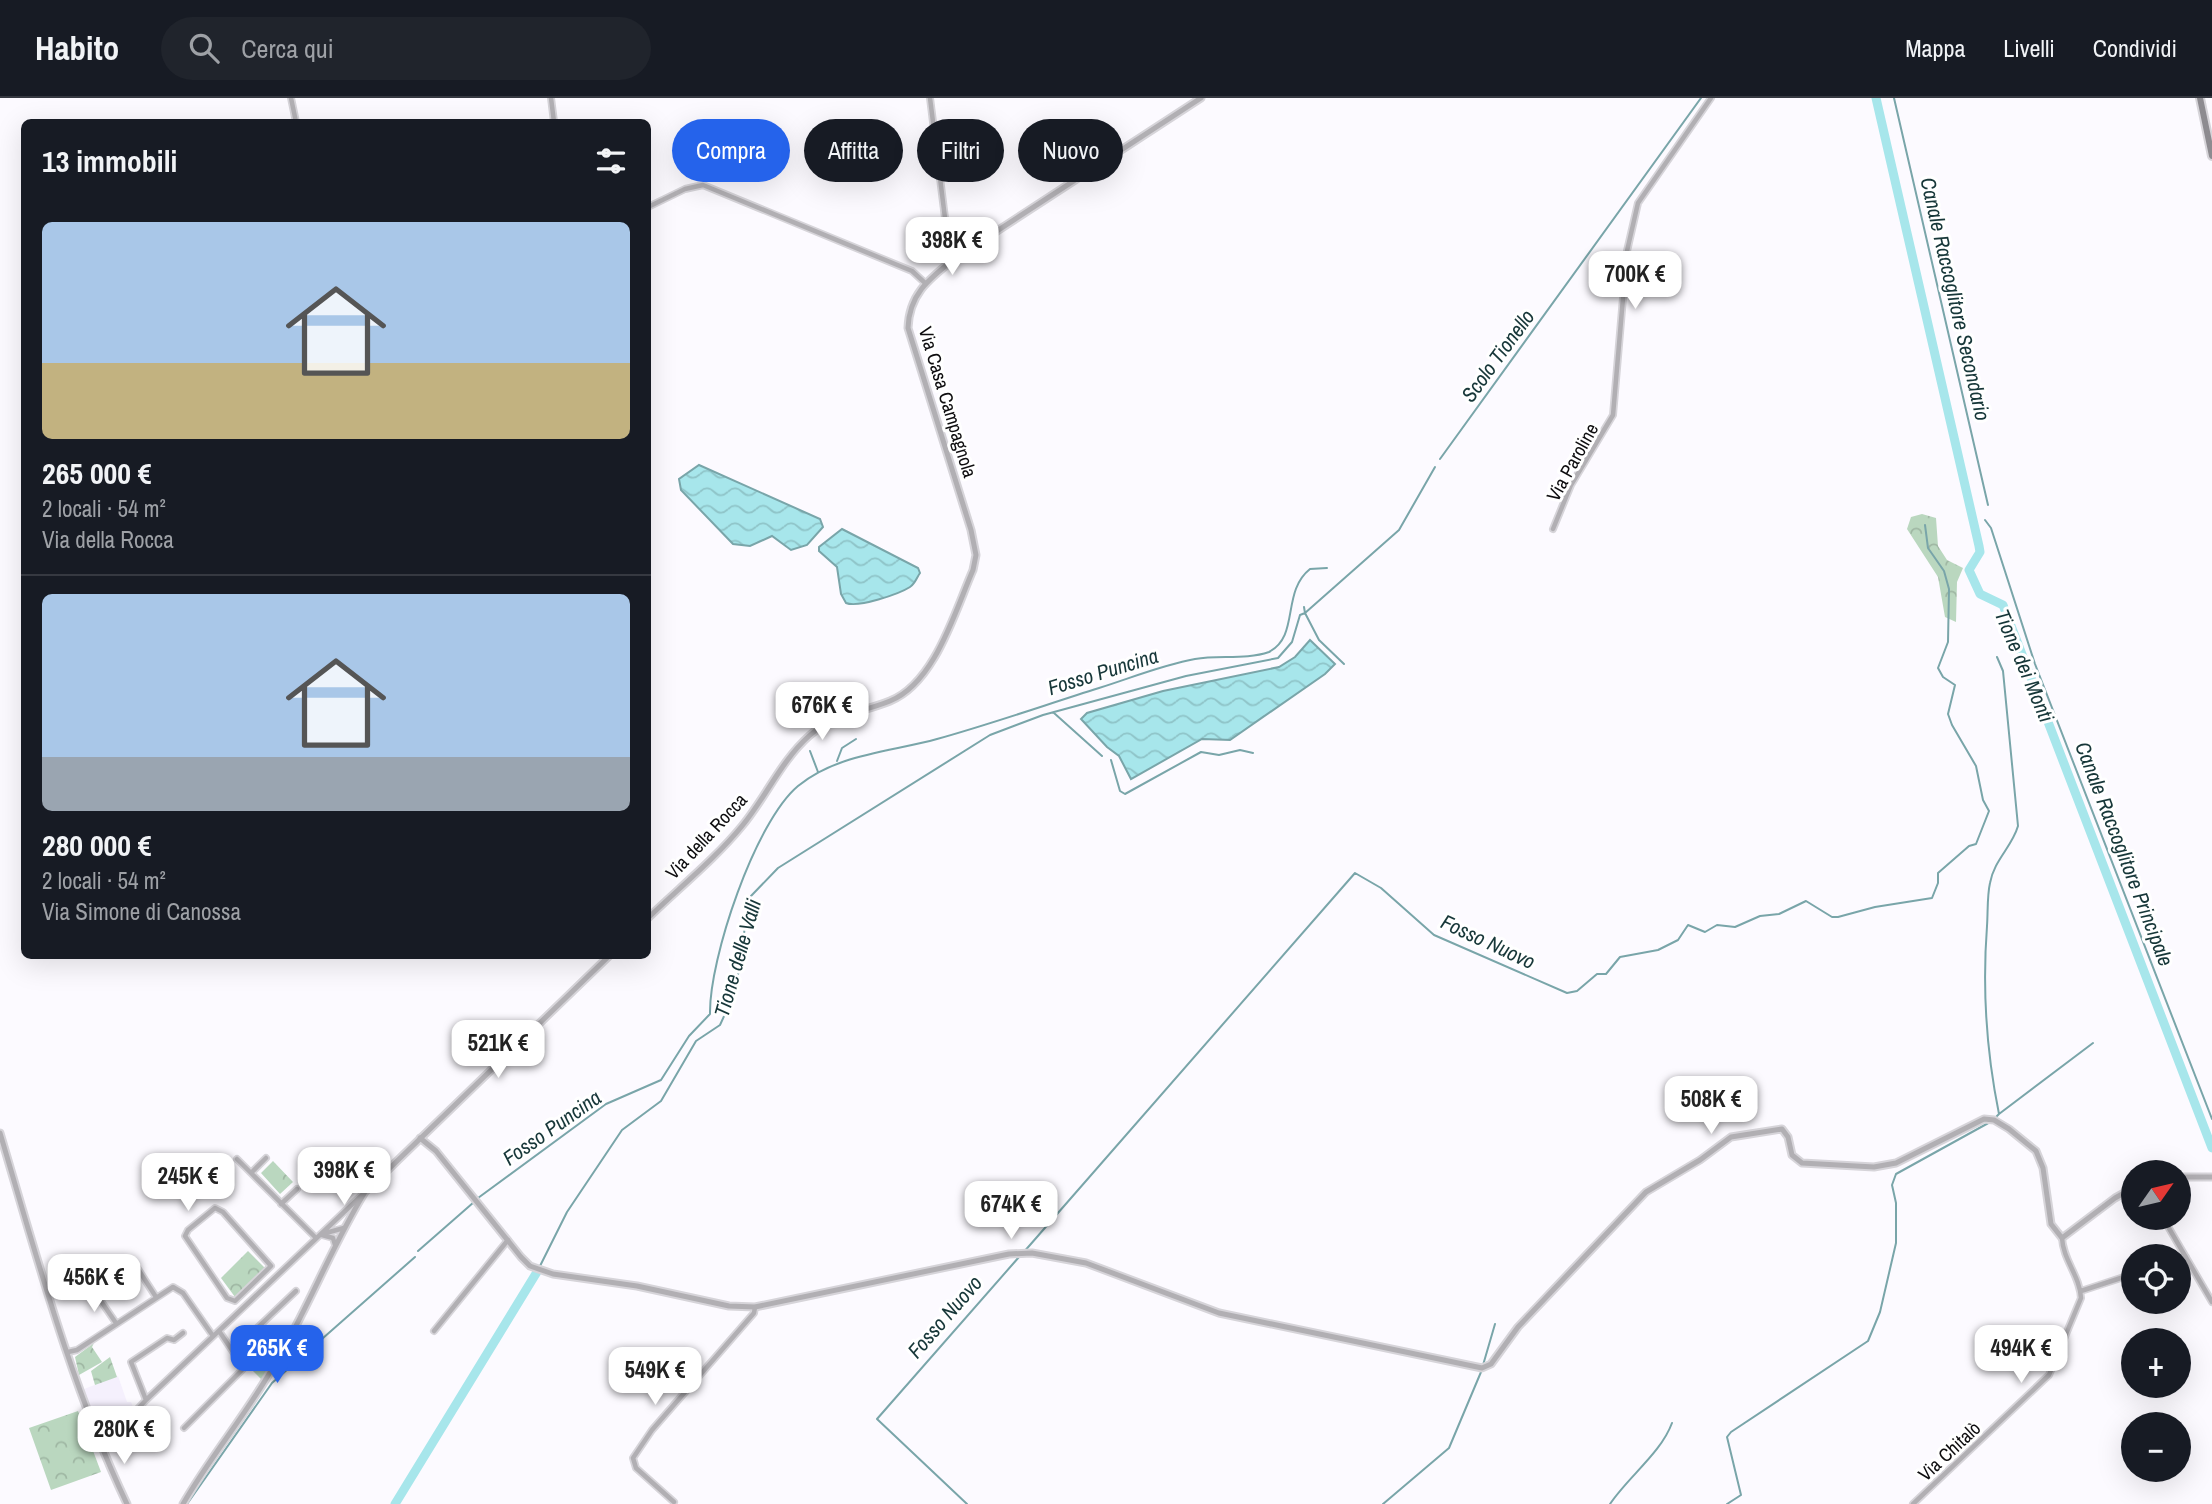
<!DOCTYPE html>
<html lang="it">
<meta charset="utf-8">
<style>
body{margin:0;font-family:"Archivo Narrow",sans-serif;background:#20242c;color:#f1f3f6;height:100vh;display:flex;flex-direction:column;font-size:26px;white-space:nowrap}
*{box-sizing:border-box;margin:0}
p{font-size:23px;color:#9ea1a6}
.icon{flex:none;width:38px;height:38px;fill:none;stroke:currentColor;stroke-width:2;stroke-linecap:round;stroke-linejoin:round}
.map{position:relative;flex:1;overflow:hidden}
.details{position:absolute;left:21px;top:21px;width:630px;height:840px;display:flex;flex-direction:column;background:#171b24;border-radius:10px;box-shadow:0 7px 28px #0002}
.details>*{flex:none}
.top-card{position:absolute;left:672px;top:21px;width:665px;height:63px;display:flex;gap:14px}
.needle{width:46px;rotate:56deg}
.buttons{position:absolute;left:2121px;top:1062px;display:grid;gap:14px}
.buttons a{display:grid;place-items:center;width:70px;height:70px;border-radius:50%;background:#171b24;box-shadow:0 7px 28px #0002;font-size:35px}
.price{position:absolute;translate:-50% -60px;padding:0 16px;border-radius:14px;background:#fff;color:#222;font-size:23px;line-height:46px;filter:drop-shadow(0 2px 4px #0008)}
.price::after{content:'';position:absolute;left:50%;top:42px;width:21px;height:16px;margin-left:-10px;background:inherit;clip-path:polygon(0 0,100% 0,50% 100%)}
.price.active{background:#2563eb;color:#fff}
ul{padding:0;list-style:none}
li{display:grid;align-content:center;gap:14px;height:371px;padding:0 21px}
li+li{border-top:2px solid #363941}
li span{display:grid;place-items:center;height:217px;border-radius:10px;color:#555}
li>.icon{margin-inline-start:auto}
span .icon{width:126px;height:126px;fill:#fffc;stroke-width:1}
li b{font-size:30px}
h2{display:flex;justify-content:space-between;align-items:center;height:84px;padding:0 21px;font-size:30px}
.chip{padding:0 24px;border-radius:32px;background:#171b24;box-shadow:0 7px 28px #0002;font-size:24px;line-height:63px}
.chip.active{background:#2563eb;color:#fff}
header{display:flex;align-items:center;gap:42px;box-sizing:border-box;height:98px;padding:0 35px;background:#171b24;border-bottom:2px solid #363941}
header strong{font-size:33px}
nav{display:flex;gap:38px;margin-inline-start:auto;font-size:24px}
.search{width:490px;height:63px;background:#20242c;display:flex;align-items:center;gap:18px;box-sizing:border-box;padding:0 24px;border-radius:38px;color:#9ea1a6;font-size:26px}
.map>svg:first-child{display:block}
</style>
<header>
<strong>Habito</strong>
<div class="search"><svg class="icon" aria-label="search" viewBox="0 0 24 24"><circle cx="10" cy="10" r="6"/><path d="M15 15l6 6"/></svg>Cerca qui</div>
<nav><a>Mappa</a><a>Livelli</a><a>Condividi</a></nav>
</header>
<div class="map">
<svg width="2212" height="1406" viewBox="0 0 2212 1406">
<defs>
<pattern id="park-crowns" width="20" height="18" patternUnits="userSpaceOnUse" patternTransform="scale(1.75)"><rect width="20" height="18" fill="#bad7bf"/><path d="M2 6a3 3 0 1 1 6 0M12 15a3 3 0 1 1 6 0" fill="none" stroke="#9fb7a3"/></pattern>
<pattern id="water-waves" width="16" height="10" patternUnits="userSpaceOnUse" patternTransform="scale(1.75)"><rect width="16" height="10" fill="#a7e6eb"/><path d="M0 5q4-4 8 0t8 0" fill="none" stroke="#8fc4c8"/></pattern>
</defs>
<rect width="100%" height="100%" fill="#fcfaff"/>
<path fill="#f5f0fd" d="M118 1278 127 1304H131L133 1309 111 1331 96 1327 84 1291Z"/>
<path fill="url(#park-crowns)" d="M1922 416 1936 420 1938 448 1947 462 1963 470 1957 484 1956 524 1945 519 1938 479 1907 431 1911 419Z
M273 1063 293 1084 280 1096 261 1075Z
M248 1153 266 1171 235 1199 221 1180Z
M283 1237 286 1238 262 1282 249 1269Z
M94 1245 92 1249 102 1264 79 1277 75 1259Z
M110 1259 117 1279 95 1287 91 1273Z
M78 1313 101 1374 51 1392 29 1330Z"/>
<path fill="#bad7bf" d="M78 1320 88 1349 73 1354 62 1326Z"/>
<path fill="url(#water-waves)" stroke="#79a5a9" stroke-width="2" d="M699 367 820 421 823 429 807 447 791 452 772 438 750 448 733 446 681 392 679 381Z
M842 431 918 470 920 475C917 479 915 486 910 489 899 496 858 510 846 505L841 496 837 469 819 453V449Z
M1310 542 1335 566 1325 576 1230 642 1202 641 1131 681 1119 658 1107 649 1081 621 1087 615 1163 593 1279 569 1295 559Z"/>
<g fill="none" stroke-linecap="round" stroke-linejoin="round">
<path stroke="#79a5a9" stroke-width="2" d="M1894 0 1988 407
M1440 361 1701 0
M1985 422 1991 430 2035 566 2212 1021
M1344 566 1319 542 1305 515 1399 432 1435 369
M1054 615 1102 658
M810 653 818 674
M1111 662 1120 693 1125 696 1201 654 1219 657 1240 652 1253 655
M837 663 842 650 856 641
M1999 1016 2093 945
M1996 1019 1999 1016C1986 952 1982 894 1987 828 1988 814 1987 798 1990 785 1994 762 2012 749 2018 728L2003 573 1997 559
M478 1100 606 1006 661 982 689 938 710 916C709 861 755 724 798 688 837 656 890 654 937 641 991 626 1045 607 1099 590 1131 580 1162 567 1195 561 1220 557 1246 562 1269 554 1300 538 1281 494 1310 471L1327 470
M418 1153 474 1104
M1023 1155 1355 775 1381 790 1434 837 1567 895 1577 893 1597 876H1606L1620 859 1658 852 1678 842 1688 827 1705 834 1717 827 1735 829 1760 818 1779 816 1806 803 1832 819H1838L1875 809 1932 800 1938 785V775L1969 748 1976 746 1989 713 1983 702 1976 668 1952 627 1948 616 1955 587 1943 579 1938 570 1948 544 1949 491 1944 473 1928 450 1925 427
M539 1170 567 1114 622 1032 661 1003 696 943 720 927 731 903 741 865 747 807 751 798 778 770 990 637 1043 617 1186 578 1278 560 1292 544 1300 517 1305 515 1304 509
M187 1406 272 1285 415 1159
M967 1406 877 1321 1019 1159
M1383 1406 1449 1350 1481 1274 1495 1226
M1610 1406C1628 1379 1661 1355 1672 1325
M1727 1406 1741 1397 1727 1339 1731 1334 1868 1243 1880 1214 1896 1145V1105L1892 1087 1896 1076 1992 1023"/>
<path stroke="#a7e6eb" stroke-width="9" d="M1876 0 1979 448 1980 454 1969 472 1980 496 2003 507 2212 1050
M395 1406 537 1174"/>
<g stroke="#d6d4d9" stroke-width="8">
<path id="minor" d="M291 0 296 24
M551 0 554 24
M930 0 949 152 954 161
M648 109 685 91 703 87 912 173 924 184
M1553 431 1571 387 1613 317 1627 153 1638 105 1711 0
M266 1060 251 1075 316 1140
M237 1061 251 1075
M281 1106 297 1091
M215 1110 223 1114 271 1168 235 1203 227 1200 185 1138 188 1132Z
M2163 1120 2212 1204
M322 1136 344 1130
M322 1137 333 1140 335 1147
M2179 1163 2186 1159
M136 1168 156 1199
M94 1193 116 1225
M2081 1193 2133 1176
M434 1233 508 1142
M233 1253 296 1193
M68 1254 77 1252 173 1189 183 1195 213 1238
M146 1302 131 1264 167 1240 174 1242 183 1235
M184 1330 244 1270 219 1233
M102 1349 146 1302 362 1097
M674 1404 636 1370 633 1360 652 1332 754 1215 755 1209
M1913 1406 2049 1277 2081 1200C2080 1178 2063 1162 2062 1140"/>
</g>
<g stroke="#d6d4d9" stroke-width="9">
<path id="tertiary" d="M648 820C679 790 715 761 742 728 766 699 781 663 809 638 834 615 861 615 890 603 935 585 955 513 973 472L976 457 971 432 908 230C909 196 929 181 954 161L1201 0
M0 1035C37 1160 71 1288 127 1406
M420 1040 436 1053 521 1159 530 1168 553 1176 637 1188 729 1208 755 1209 1009 1156 1032 1155 1086 1165 1219 1215 1482 1270 1491 1266 1518 1229 1646 1094 1700 1062 1731 1039 1782 1031 1788 1039 1792 1057 1802 1065 1874 1069 1896 1065 1984 1021 1994 1022 2009 1031 2036 1053 2043 1070 2051 1126 2062 1140 2115 1100 2133 1090
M2179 1079H2212
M183 1406C210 1359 245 1318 272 1271 307 1214 330 1151 365 1094L609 858"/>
</g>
<g stroke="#d6d4d9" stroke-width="10">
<path id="secondary" d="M2200 0 2212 58"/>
</g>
<use href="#minor" stroke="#b1afb3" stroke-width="4.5"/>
<use href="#tertiary" stroke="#b1afb3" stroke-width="5"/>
<use href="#secondary" stroke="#8d8b90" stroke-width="6"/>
</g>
<g text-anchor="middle" stroke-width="6" stroke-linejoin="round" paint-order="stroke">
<g font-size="19" fill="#0e0d0f" stroke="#fff">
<text transform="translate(948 304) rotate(73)" y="7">Via Casa Campagnola</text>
<text transform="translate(1572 364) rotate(-61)" y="7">Via Paroline</text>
<text transform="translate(706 738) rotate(-47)" y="7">Via della Rocca</text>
<text transform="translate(1949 1353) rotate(-43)" y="7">Via Chitalò</text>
</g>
<g font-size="21" font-style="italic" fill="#173739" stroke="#fff">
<text transform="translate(1955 201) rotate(77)" y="7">Canale Raccoglitore Secondario</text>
<text transform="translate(1498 258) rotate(-54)" y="7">Scolo Tionello</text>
<text transform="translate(2024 568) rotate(67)" y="7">Tione dei Monti</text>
<text transform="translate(1103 574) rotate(-17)" y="7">Fosso Puncina</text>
<text transform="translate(2124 756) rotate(69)" y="7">Canale Raccoglitore Principale</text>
<text transform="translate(1488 844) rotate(25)" y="7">Fosso Nuovo</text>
<text transform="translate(738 860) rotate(-74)" y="7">Tione delle Valli</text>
<text transform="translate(552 1030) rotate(-35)" y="7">Fosso Puncina</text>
<text transform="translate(945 1219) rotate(-49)" y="7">Fosso Nuovo</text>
</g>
</g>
</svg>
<div class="buttons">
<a><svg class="needle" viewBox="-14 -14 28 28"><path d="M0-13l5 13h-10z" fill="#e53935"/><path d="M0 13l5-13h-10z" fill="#9ea1a6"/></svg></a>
<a><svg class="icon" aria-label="locate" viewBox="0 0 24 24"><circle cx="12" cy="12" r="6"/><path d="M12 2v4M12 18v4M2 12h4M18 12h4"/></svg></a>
<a>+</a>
<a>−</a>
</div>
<b class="price" style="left:952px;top:179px">398K €</b>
<b class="price" style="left:1635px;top:213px">700K €</b>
<b class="price" style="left:822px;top:644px">676K €</b>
<b class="price" style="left:498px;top:982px">521K €</b>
<b class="price" style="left:1711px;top:1038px">508K €</b>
<b class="price" style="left:344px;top:1109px">398K €</b>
<b class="price" style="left:188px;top:1115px">245K €</b>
<b class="price" style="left:1011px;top:1143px">674K €</b>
<b class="price" style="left:94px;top:1216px">456K €</b>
<b class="price active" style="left:277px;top:1287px">265K €</b>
<b class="price" style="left:2021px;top:1287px">494K €</b>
<b class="price" style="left:655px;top:1309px">549K €</b>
<b class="price" style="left:124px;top:1368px">280K €</b>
<div class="top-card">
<a class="chip active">Compra</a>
<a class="chip">Affitta</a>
<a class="chip">Filtri</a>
<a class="chip">Nuovo</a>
</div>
<section class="details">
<h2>13 immobili<svg class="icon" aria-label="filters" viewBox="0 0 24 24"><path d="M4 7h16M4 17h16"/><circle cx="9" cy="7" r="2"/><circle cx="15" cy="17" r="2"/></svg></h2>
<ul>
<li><span style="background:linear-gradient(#a9c7e8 65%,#c2b280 0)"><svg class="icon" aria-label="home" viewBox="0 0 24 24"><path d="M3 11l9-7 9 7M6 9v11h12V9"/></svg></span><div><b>265 000 €</b><p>2 locali · 54 m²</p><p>Via della Rocca</p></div></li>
<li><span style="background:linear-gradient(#a9c7e8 75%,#9aa5b1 0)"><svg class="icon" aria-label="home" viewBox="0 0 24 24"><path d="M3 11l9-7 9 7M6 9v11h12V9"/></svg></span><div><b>280 000 €</b><p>2 locali · 54 m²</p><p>Via Simone di Canossa</p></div></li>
</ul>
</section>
</div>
